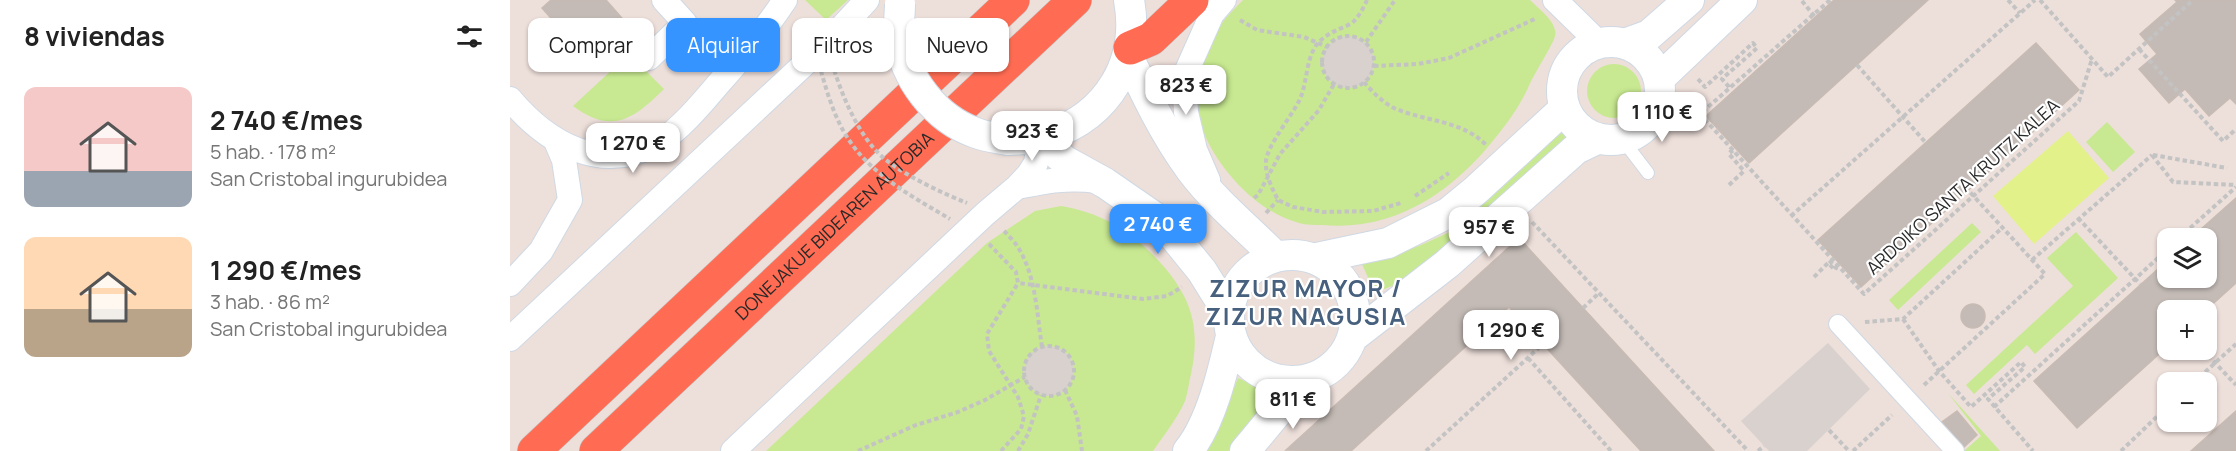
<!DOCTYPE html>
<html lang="es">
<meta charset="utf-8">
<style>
body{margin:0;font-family:Manrope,sans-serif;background:#f6f6f6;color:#222;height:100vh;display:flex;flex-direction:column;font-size:22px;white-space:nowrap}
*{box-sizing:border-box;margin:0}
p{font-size:20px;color:#767676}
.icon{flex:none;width:33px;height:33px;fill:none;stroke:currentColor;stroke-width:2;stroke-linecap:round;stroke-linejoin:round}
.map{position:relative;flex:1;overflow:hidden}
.sheet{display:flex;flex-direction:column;background:#fff;width:510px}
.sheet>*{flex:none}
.banner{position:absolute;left:18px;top:18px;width:570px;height:54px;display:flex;gap:12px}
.controls{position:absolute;left:1647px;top:228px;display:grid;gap:12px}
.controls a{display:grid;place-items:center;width:60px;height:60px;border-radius:12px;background:#fff;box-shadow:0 2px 4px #0004;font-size:30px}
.price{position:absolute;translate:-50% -51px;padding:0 14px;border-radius:12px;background:#fff;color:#222;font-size:20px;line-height:39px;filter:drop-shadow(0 2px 3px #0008)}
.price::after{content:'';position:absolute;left:50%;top:36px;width:18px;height:14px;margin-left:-9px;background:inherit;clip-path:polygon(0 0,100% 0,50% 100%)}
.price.current{background:#3594ff;color:#fff}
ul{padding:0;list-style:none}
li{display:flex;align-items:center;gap:18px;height:150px;padding:0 24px}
li span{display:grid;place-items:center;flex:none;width:168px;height:120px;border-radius:12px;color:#555}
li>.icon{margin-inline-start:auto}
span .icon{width:72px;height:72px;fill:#fffc;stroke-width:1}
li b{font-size:26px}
h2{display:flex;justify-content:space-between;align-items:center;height:72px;padding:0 24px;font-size:26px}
.chip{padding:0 21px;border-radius:12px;background:#fff;box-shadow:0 2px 4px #0004;font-size:21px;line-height:54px}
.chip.current{background:#3594ff;color:#fff}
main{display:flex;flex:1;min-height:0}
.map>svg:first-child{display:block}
</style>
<main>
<section class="sheet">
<h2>8 viviendas<svg class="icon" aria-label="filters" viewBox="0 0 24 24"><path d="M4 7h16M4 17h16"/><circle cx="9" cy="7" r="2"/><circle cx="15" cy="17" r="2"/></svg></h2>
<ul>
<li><span style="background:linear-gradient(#f6c9c9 70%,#9aa5b1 0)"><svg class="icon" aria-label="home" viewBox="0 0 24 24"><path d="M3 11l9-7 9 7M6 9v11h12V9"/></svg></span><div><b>2 740 €/mes</b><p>5 hab. · 178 m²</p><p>San Cristobal ingurubidea</p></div></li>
<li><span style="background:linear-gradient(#ffd9b3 60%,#b9a48a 0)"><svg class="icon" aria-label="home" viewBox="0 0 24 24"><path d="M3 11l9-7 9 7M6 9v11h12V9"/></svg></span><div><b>1 290 €/mes</b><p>3 hab. · 86 m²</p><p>San Cristobal ingurubidea</p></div></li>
</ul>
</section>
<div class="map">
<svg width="1726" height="451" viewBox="0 0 1726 451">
<rect width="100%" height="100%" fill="#eddfda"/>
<path fill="#c8e991" d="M295 0H338L316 20Z
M733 0H1020C1027 7 1041 18 1044 27 1045 30 1046 33 1045 36 1044 43 1022 77 1018 88 1009 107 999 121 986 137 943 192 884 232 812 225 805 225 796 225 789 223 751 213 717 178 699 144 685 118 685 79 695 51 702 32 719 14 733 0Z
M119 54 154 89C124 119 102 135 63 106Z
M1077 91a27 27 0 1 1 54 0a27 27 0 1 1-54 0Z
M1597 122 1625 152 1603 172 1576 142Z
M1054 130 1062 137 970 219 891 282 865 293 852 264 909 246 942 231Z
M551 206C588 212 616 228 642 254 679 291 692 323 681 374 679 382 678 392 675 401 667 419 654 435 643 451H256L477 243 525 211Z
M1462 223 1471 232 1388 310 1379 300Z
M1566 232 1608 278 1525 354 1517 345 1464 394 1456 385 1563 286 1537 258Z
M728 378 760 393 758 397 733 435 718 451H695L715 411Z
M1438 393 1490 451H1454L1471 436Z"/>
<path fill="#e3f18b" d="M1558 131 1599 178 1524 244 1483 196Z"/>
<path fill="#d8d1cd" d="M812 62a26 26 0 1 1 52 0a26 26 0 1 1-52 0Z
M1318 343 1360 389 1297 451H1259L1231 421Z
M514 371a25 25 0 1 1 50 0a25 25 0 1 1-50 0Z"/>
<path fill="#c4bbb6" stroke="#c8bbb3" stroke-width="1.5" d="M41 0H96L118 25 78 60 32 8Z
M1324 0H1418L1239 163 1196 116Z
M1665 0H1726V104L1720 98 1699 116 1675 89 1659 103 1629 69 1647 54 1630 34 1667 2Z
M1526 43 1569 90 1351 287 1308 240Z
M1726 198V283L1696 310H1658V346L1567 428 1524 381 1658 260V278H1696V238H1681Z
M1009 238 1204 451H1131L999 307 841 451 776 450Z
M1451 316a12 12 0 1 1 24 0a12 12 0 1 1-24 0Z
M1447 411 1467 435 1453 448 1432 422Z
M1726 411V451H1681Z"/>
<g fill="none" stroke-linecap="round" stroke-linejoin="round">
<g stroke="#cfd9e4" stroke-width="14">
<path id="service" d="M1112 139 1138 173"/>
</g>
<g stroke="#cfd9e4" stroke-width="20">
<path id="pedestrian" d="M1328 324 1445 451"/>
</g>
<g stroke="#cfd9e4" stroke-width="26">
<path id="minor" d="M1045 0 1090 44
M139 58 175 23 154 0
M0 99C37 143 91 175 148 143 170 130 193 102 210 82 233 56 256 29 275 0
M698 180 685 150 676 112 674 77 702 14 714 0
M507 187C537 181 557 177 588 181
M0 284 31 251 60 200 54 160 45 139
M0 339 318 42 357 0
M223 451 475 214 507 187 519 174 526 163 530 137"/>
</g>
<g stroke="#cfd9e4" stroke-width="32">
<path id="tertiary" d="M1052 91a49 49 0 1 1 98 0a49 49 0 1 1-98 0Z
M1114 44 1139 35 1179 0
M618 56C636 95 655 135 681 170 705 202 737 228 765 256
M1149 79 1232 0
M538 136 544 151 555 161 595 183 653 223 692 271 718 313
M498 140C511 139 526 140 539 135 599 115 630 61 619 0
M719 318a63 63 0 1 1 126 0a63 63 0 1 1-126 0Z
M807 258 878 243 938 213 966 190 1055 108
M844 336 937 264 1066 149 1087 139
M678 451C701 423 713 371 721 336
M735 451 770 409 799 379"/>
</g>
<g stroke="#c3c3c3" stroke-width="34">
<g id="motorway">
<path d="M620 48 641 39 682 0"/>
<path d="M24 451 503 0"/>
<path id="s1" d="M86 451 565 0"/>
</g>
</g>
<path stroke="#c3c3c3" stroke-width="4" stroke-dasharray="4.5 3" stroke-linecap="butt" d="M857 0C854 7 848 18 842 23 831 29 819 32 810 41 795 55 798 84 789 101 781 117 757 146 756 161 755 175 762 188 768 200L783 207 813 212 863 211 891 203
M1320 0 1190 114 1354 294 1569 101 1582 59
M1498 0 1510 13
M1530 0 1598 77 1683 0
M1292 1 1305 17
M730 20 747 30 794 37 817 47
M812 62a26 26 0 1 1 52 0a26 26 0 1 1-52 0Z
M856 42 885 0
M1629 49 1713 141 1726 129
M1347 65 1416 143
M864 66 908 64 939 58 1027 18
M1188 79 1195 87 1243 43 1247 48 1212 79 1220 88
M854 82C862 92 872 101 882 107 913 122 951 119 976 145
M1642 155 1663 182 1726 185
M1643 155 1717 168
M1219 185 1234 171 1219 154 1221 151 1223 154
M905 196 939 173
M744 198 748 195 770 154 809 110 824 84
M756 213 768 200
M1281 216 1525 0
M1568 218 1630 284
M1022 222 1238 451
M494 231C499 236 505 242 509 249 526 277 527 315 532 347
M1669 238 1726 187
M479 244 506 272 508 283 633 299 657 296 672 287
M1522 260 1642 155
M1304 277 1318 263 1325 270 1326 268 1319 260
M1073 308 1089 293
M1393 319 1429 371 1461 407 1511 362 1515 367 1478 399 1523 451
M1355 322 1393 319 1492 228
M514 371a25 25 0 1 1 50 0a25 25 0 1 1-50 0Z
M1693 350 1726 385
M1018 358 1101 451
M1684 382 1726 344
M1414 385 1535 274 1458 190
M555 390 567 416 572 451
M1484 407 1658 249
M1319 430 1339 451
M348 451 406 425 448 412 475 400 515 377
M491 451 511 429 514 416 508 397 479 351 477 334 508 283
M508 451 518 434 531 395
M916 451 1033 344
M1248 451 1254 446
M1343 451 1382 415
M1611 451 1658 406"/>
<use href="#service" stroke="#fff" stroke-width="12"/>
<use href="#pedestrian" stroke="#fff" stroke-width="18"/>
<use href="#minor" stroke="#fff" stroke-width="24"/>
<use href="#tertiary" stroke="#fff" stroke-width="30"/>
<use href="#motorway" stroke="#ff6c53" stroke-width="33"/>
<g stroke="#cfd9e4" stroke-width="32" stroke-linecap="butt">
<path id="tertiary-bridge" d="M390 4C390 14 388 26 389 36 394 78 426 119 466 133 476 137 487 138 498 140"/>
</g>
<path stroke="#c3c3c3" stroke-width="4" stroke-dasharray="4.5 3" stroke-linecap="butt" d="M320 56C329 89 348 138 376 160 398 177 432 193 457 203
M311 71C318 96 326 122 341 143 366 178 405 198 440 219"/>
<use href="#tertiary-bridge" stroke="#fff" stroke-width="30"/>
</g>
<g text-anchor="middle" stroke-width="4.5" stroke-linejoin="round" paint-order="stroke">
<g font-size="18" fill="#292929" stroke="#fff">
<text transform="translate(1453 187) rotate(-42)" y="6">ARDOIKO SANTA KRUTZ KALEA</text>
<text dy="6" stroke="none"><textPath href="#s1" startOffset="328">DONEJAKUE BIDEAREN AUTOBIA</textPath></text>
</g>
<g font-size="24" font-weight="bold" letter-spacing="1.5" fill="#46607e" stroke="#fff">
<text x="796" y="297">ZIZUR MAYOR /<tspan x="796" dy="28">ZIZUR NAGUSIA</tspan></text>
</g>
</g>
</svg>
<div class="controls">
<a><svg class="icon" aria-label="layers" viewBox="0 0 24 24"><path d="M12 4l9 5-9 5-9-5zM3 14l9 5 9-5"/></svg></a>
<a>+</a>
<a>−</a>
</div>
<b class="price" style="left:676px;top:116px">823 €</b>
<b class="price" style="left:1152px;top:143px">1 110 €</b>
<b class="price" style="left:522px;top:162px">923 €</b>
<b class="price" style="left:123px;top:174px">1 270 €</b>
<b class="price current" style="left:648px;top:255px">2 740 €</b>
<b class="price" style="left:979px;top:258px">957 €</b>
<b class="price" style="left:1001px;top:361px">1 290 €</b>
<b class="price" style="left:783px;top:430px">811 €</b>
<div class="banner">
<a class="chip">Comprar</a>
<a class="chip current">Alquilar</a>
<a class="chip">Filtros</a>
<a class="chip">Nuevo</a>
</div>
</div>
</main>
